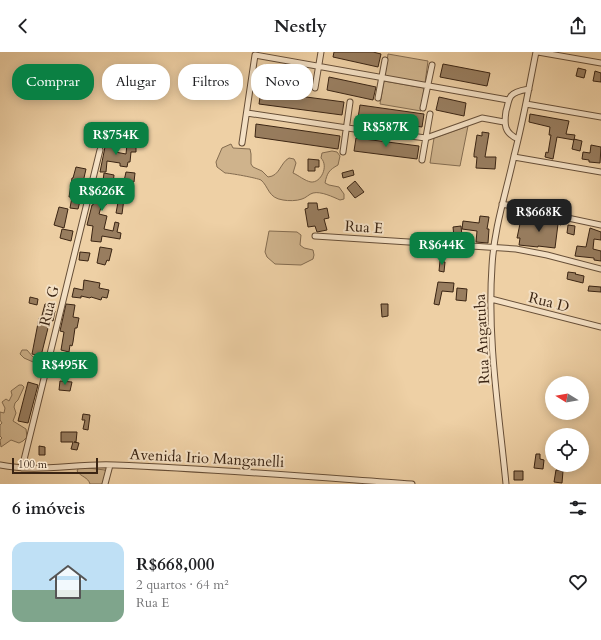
<!DOCTYPE html>
<html lang="pt">
<meta charset="utf-8">
<style>
body{margin:0;font-family:Cardo,serif;background:#f6f6f6;color:#202124;height:100vh;display:flex;flex-direction:column;font-size:15px;white-space:nowrap}
*{box-sizing:border-box;margin:0}
p{font-size:13px;color:#757577}
.icon{flex:none;width:22px;height:22px;fill:none;stroke:currentColor;stroke-width:2;stroke-linecap:round;stroke-linejoin:round}
.map{position:relative;height:432px;overflow:hidden}
.panel{display:flex;flex-direction:column;background:#fff;flex:1}
.panel>*{flex:none}
.banner{position:absolute;left:12px;top:12px;width:400px;height:36px;display:flex;gap:8px}
.needle{width:26px;rotate:281deg}
.tools{position:absolute;left:545px;top:324px;display:grid;gap:8px}
.tools a{display:grid;place-items:center;width:44px;height:44px;border-radius:50%;background:#fff;box-shadow:0 2px 10px #0003;font-size:20px}
.scale{position:absolute;left:12px;bottom:10px;width:86px;box-sizing:border-box;padding-left:4px;border:2px solid #3a2413;border-top:0;font-size:11px;line-height:14px;white-space:nowrap;color:#3a2413;-webkit-text-stroke:3px #f4e0c4;paint-order:stroke}
.price{position:absolute;translate:-50% -34px;padding:0 9px;border-radius:8px;background:#0b8043;color:#fff;font-size:13px;line-height:26px;filter:drop-shadow(0 1px 2px #0008)}
.price::after{content:'';position:absolute;left:50%;top:24px;width:12px;height:9px;margin-left:-6px;background:inherit;clip-path:polygon(0 0,100% 0,50% 100%)}
.price.selected{background:#222;color:#fff}
ul{padding:0;list-style:none}
li{display:flex;align-items:center;gap:12px;height:100px;padding:0 12px}
li span{display:grid;place-items:center;flex:none;width:112px;height:80px;border-radius:12px;color:#555}
li>.icon{margin-inline-start:auto}
span .icon{width:48px;height:48px;fill:#fffc;stroke-width:1}
li b{font-size:17px}
h2{display:flex;justify-content:space-between;align-items:center;height:48px;padding:0 12px;font-size:17px}
.chip{padding:0 14px;border-radius:16px;background:#fff;box-shadow:0 2px 10px #0003;font-size:14px;line-height:36px}
.chip.selected{background:#0b8043;color:#fff}
header{display:flex;justify-content:space-between;align-items:center;height:52px;padding:0 12px;background:#fff;font-size:18px;font-weight:700}
.map>svg:first-child{display:block}
</style>
<header><svg class="icon" aria-label="back" viewBox="0 0 24 24"><path d="M15 5l-7 7 7 7"/></svg>Nestly<svg class="icon" aria-label="share" viewBox="0 0 24 24"><path d="M12 15V3M7 8l5-5 5 5M5 13v7h14v-7"/></svg></header>
<div class="map">
<svg width="601" height="432" viewBox="0 0 601 432">
<rect width="100%" height="100%" fill="#eed0a5"/>
<filter id="stains"><feTurbulence type="fractalNoise" baseFrequency=".005" numOctaves="4"/><feColorMatrix values="0 0 0 0 .2 0 0 0 0 .09 0 0 0 0 .02 0 0 0 .5 -.17"/></filter>
<radialGradient id="worn" r=".72"><stop offset=".6" stop-color="#630" stop-opacity="0"/><stop offset="1" stop-color="#630" stop-opacity=".3"/></radialGradient>
<path fill="#cfb38c" stroke="#846c50" d="M388 2 428 9 425 31 385 24Z
M384 29 424 36 421 59 380 52Z
M468 74 460 114 430 111 434 86Z
M231 92 233 96 250 97 251 102V112L253 115 262 119 268 125C280 124 280 111 289 106L294 107 296 111 293 121C298 123 305 129 311 130 321 131 329 114 321 106L322 101 332 99 337 100 340 104 338 113C329 118 327 121 325 131L329 133 339 135 344 142V147L340 148C333 145 321 139 313 141 309 142 306 146 302 147 297 149 288 149 283 148 268 146 269 135 261 128 257 126 230 121 225 121L217 115 216 110 222 96Z
M269 179 297 180 301 183 300 193 304 196 313 198 314 203 313 207 301 213 275 212 267 205 265 200Z
M22 298H27L33 305 43 307V311L40 313 24 306 20 302Z
M19 333H22L24 335 18 348 15 351 14 355 16 361 13 369 26 377 27 385 23 389 19 391 11 388 1 395 0 388 2 386 0 384V373L2 371 0 368V360L4 361 5 356 2 350 6 347 9 349 12 343 11 339Z
M79 415 105 418 106 421 103 432H90C88 425 81 425 77 419Z"/>
<path fill="#987d5f" stroke="#3a2413" d="M334 0H373L381 2 378 15 333 5Z
M443 12 490 21 487 34 440 25Z
M265 13 311 22 309 35 262 26Z
M578 16 586 18 584 26 576 24Z
M595 19 601 21V30L593 29Z
M329 25 376 35 373 48 327 38Z
M261 39 344 50 342 63 259 52Z
M439 45 466 51 464 64 436 58Z
M360 53 424 62 422 75 358 66Z
M530 62 569 69 566 82 575 83 574 88 557 85 553 107 545 105 546 100 548 101 551 83H549L550 75 529 70Z
M256 72 340 84 338 97 255 85Z
M482 80 489 81 485 105H496L495 117 476 116 477 105H474V102L477 83 482 84Z
M356 86 419 94 417 107 354 99Z
M574 87 582 89 580 99 572 97Z
M106 90 116 91 115 100 126 102 127 92 136 93V100H131L130 110H128L127 115 120 114V111L107 109 106 120H100Z
M591 93 601 95 600 111 589 110V108L582 107 583 100 590 101Z
M308 107 319 108V115H315V119H308Z
M76 115 86 117 79 148 80 149 78 157 70 156 72 145H69L72 126H73Z
M353 118 354 123 343 126 342 121Z
M126 120 135 121 134 130H131L129 140 125 139 122 162 116 161 122 129H124Z
M104 121 114 123 112 142H108L106 153 102 152 99 162 107 164 104 177 113 179 115 170 119 171 117 180 121 181 120 187 102 184 101 190 91 189 93 174 87 173 92 153H93L95 141H100V136L102 137Z
M355 129 364 140 355 146 347 136Z
M308 151H317L318 158 327 156 329 166 324 167 327 178 317 180 315 174 308 175 305 157 308 156Z
M59 155 68 157 64 176 54 173Z
M480 164 489 165 487 177H489L488 191 476 190 477 179 462 177 463 169 479 171Z
M542 165 562 169 561 173 558 172 555 196 538 194V195L519 193 520 186H517L521 167 541 170Z
M568 173 575 174 574 183 567 181Z
M461 174 462 184 454 185 453 175Z
M590 176 601 180V188L594 187 593 197 601 199V209L594 208V206L575 204 577 194 586 195Z
M62 177 73 179 71 189 60 186Z
M100 195 112 197 109 209 107 208 105 213 97 211Z
M80 200 90 201 88 209 79 208Z
M440 209 445 210 444 220 439 219Z
M568 220 576 221 575 222 584 224 583 231 567 227Z
M84 228 100 231 99 236 109 238 107 246 102 245 101 248 91 245 90 246 81 244V246L72 245 74 236 83 238Z
M438 230 454 231 453 240 442 239 439 253 434 252Z
M589 234 601 235V240L588 239Z
M457 236 467 237 466 249 456 248Z
M30 245 38 247 37 253 29 251Z
M45 252 52 253 51 258 55 259 53 269 50 268 41 304 32 302 39 266 41 267Z
M66 252 75 253 73 265 79 266 77 276H75L73 290 72 294 70 293 69 300 61 298 64 280 60 279Z
M381 252H388V264L382 265Z
M60 329 72 330 70 339 59 338Z
M28 330 38 333 28 371 18 369Z
M83 362 90 363 88 378 83 377 85 368H82Z
M61 380H77L76 390H74L79 391 77 398 71 397 73 390H61Z
M39 394 45 395V403H39Z
M536 402H540V407L544 408 543 417 534 416Z
M556 418 563 419 562 431 554 430Z
M514 419H523V428H514Z"/>
<g fill="none" stroke-linecap="round" stroke-linejoin="round">
<g stroke="#674f38" stroke-width="7">
<path id="street" d="M538 0 601 11
M315 36 321 0
M378 46 385 8
M526 52 601 65
M423 56 432 13
M247 61 347 76 426 86 482 66 504 70
M518 87C504 81 504 72 506 59 508 53 508 48 511 44 515 39 523 38 529 37
M242 91 255 3 508 48
M343 100 350 50
M514 105 601 120
M422 108 430 62
M502 152 601 173
M315 184 516 197 547 203 601 217
M491 247 601 275
M0 413C38 421 77 411 115 413 214 417 313 425 412 432
M22 416 100 98
M105 432 110 413
M506 432C499 360 487 287 492 214 494 176 506 141 514 104 523 70 529 35 536 0"/>
</g>
<use href="#street" stroke="#f4e0c4" stroke-width="5"/>
</g>
<g text-anchor="middle" stroke-width="4" stroke-linejoin="round" paint-order="stroke">
<g font-size="15" fill="#3a2413" stroke="#f4e0c4">
<text transform="translate(364 175) rotate(4)" y="5">Rua E</text>
<text transform="translate(549 250) rotate(14)" y="5">Rua D</text>
<text transform="translate(49 254) rotate(-76)" y="5">Rua G</text>
<text transform="translate(482 287) rotate(-93)" y="5">Rua Angatuba</text>
<text transform="translate(207 406) rotate(3)" y="5">Avenida Irio Manganelli</text>
</g>
</g>
<rect width="100%" height="100%" filter="url(#stains)"/>
<rect width="100%" height="100%" fill="url(#worn)"/>
</svg>
<div class="tools">
<a><svg class="needle" viewBox="-14 -14 28 28"><path d="M0-13l5 13h-10z" fill="#e53935"/><path d="M0 13l5-13h-10z" fill="#757577"/></svg></a>
<a><svg class="icon" aria-label="locate" viewBox="0 0 24 24"><circle cx="12" cy="12" r="6"/><path d="M12 2v4M12 18v4M2 12h4M18 12h4"/></svg></a>
</div>
<div class="scale">100 m</div>
<b class="price" style="left:386px;top:96px">R$587K</b>
<b class="price" style="left:116px;top:104px">R$754K</b>
<b class="price" style="left:102px;top:160px">R$626K</b>
<b class="price selected" style="left:539px;top:181px">R$668K</b>
<b class="price" style="left:442px;top:214px">R$644K</b>
<b class="price" style="left:65px;top:334px">R$495K</b>
<div class="banner">
<a class="chip selected">Comprar</a>
<a class="chip">Alugar</a>
<a class="chip">Filtros</a>
<a class="chip">Novo</a>
</div>
</div>
<section class="panel">
<h2>6 imóveis<svg class="icon" aria-label="filters" viewBox="0 0 24 24"><path d="M4 7h16M4 17h16"/><circle cx="9" cy="7" r="2"/><circle cx="15" cy="17" r="2"/></svg></h2>
<ul>
<li><span style="background:linear-gradient(#bfe0f5 60%,#7fa58c 0)"><svg class="icon" aria-label="home" viewBox="0 0 24 24"><path d="M3 11l9-7 9 7M6 9v11h12V9"/></svg></span><div><b>R$668,000</b><p>2 quartos · 64 m²</p><p>Rua E</p></div><svg class="icon" aria-label="heart" viewBox="0 0 24 24"><path d="M12 20l-8-8c-3-5 5-10 8-4 3-6 11-1 8 4z"/></svg></li>
</ul>
</section>
